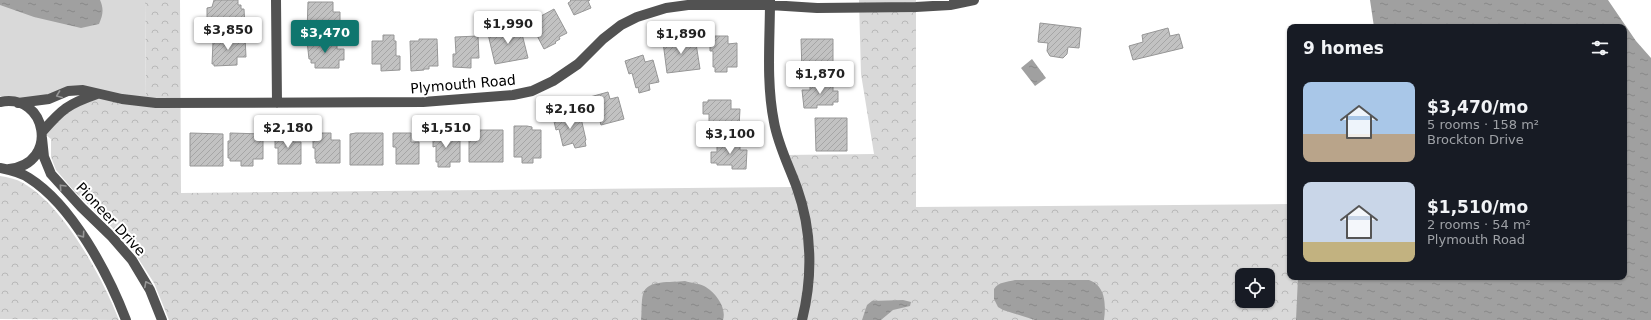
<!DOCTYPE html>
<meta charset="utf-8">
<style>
body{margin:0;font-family:"DejaVu Sans",sans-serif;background:#20242c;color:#f1f3f6;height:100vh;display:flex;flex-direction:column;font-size:15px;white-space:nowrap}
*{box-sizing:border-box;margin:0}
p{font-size:13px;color:#9ea1a6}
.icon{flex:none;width:22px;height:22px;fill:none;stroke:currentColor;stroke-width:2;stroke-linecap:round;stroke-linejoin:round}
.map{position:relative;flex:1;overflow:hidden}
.details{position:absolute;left:1287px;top:24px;width:340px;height:256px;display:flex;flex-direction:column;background:#171b24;border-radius:8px;box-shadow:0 1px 3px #0004}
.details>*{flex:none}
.controls{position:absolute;left:1235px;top:268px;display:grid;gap:8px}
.controls a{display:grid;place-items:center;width:40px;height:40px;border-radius:8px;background:#171b24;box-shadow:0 1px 3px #0004;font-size:20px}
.price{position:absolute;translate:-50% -34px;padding:0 9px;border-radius:4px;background:#fff;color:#222;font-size:13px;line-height:26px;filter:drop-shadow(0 1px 2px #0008)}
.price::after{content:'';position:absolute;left:50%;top:24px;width:12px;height:9px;margin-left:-6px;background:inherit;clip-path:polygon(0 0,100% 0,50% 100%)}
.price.selected{background:#0f766e;color:#fff}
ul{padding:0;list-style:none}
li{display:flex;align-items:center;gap:12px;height:100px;padding:0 16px}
li span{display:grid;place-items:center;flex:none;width:112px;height:80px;border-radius:8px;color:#555}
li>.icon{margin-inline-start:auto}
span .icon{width:48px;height:48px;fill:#fffc;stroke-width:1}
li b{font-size:17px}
h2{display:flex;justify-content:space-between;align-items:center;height:48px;padding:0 16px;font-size:17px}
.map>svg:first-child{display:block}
</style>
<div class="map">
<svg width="1651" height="320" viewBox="0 0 1651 320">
<defs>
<pattern id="park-crowns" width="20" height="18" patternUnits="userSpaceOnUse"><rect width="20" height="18" fill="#d9d9d9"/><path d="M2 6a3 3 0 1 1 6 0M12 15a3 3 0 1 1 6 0" fill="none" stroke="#b8b8b8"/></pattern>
<pattern id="water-ripples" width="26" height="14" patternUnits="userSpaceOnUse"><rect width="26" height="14" fill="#a0a0a0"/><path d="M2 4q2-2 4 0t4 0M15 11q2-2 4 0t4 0" fill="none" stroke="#888"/></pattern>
<pattern id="building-hatch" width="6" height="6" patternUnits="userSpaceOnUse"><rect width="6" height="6" fill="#c2c2c2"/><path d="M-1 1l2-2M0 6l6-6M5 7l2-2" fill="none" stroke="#a5a5a5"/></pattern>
</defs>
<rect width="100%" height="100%" fill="#fff"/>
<path fill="url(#park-crowns)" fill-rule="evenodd" d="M145 0H180L181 193 797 187 783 155 874 154 861 74 859 0H916V207L1290 204V277H1624L1651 320H169L154 283 134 252 119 234 75 192 56 170 51 157V139L42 132 58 113 97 94 146 103ZM1242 275H1268V301H1242Z
M0 176C8 177 16 179 23 183 64 206 102 277 119 320L0 319Z"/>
<path fill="#d9d9d9" d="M0 0H145L146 103 83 90 13 101 0 96Z"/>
<path fill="url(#water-ripples)" d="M0 0H100C104 9 103 15 99 24L81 28 34 17 0 5Z
M1370 0H1608L1636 41 1651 58V320H1296L1298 277H1624V27H1374Z
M1032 59 1046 78 1035 86 1021 68Z
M1015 280H1089C1106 286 1106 305 1104 320H1035L1003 310 998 307 994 299V289C998 282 1007 282 1015 280Z
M685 281C691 283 698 283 704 286 715 292 727 307 723 320H641C642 312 641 302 643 294 647 279 671 283 685 281Z
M903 300 911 302 910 306 893 310 881 320H862L867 305 872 301Z"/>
<path fill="url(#building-hatch)" stroke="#969696" d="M214 0H238V5H241V9H244L245 27 214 26 213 18H207V8L212 7Z
M570 0H590L588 1 591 8 574 15 568 3 571 1Z
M308 2H333V12H340V23H335V33H307Z
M554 9 567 33 559 37 560 39 555 42 556 43 544 49 530 22Z
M1040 23 1081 28 1079 48 1068 47 1067 54 1063 58 1050 56 1047 51 1048 43 1038 42Z
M520 26 528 58 495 64 488 34Z
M1168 28 1170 36 1179 34 1183 48 1133 60 1129 46 1143 42 1142 35Z
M383 35H394V41H396V56H400V70L381 71V64H372V41H383Z
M478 36 479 58H471V68L453 67V54H456L455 37Z
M715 36H728V44L737 43V67H727V72H715V67H713V51H710V38H715Z
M230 37H245L246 57H237V65L214 66V64H212L213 42 214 40H230Z
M695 37 700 69 667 73 663 42Z
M419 39H437L438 66H429V69H424V70L411 71 410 41H419Z
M801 39H833V71L802 72Z
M307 41 337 42V49H344V60H339V68H315V63H311V59H309Z
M643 55 645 62 653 60 659 82 649 84 650 90 639 93 638 87 636 88 632 73 629 74 625 61Z
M810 81H833V91H838V102H833V105H817V108H804L802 90H810Z
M608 92 610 99 618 97 624 119 601 125 597 110 594 111 590 97Z
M708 100H731V109H740L739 127H726V124L709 125V114H703V102H708Z
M570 112 572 120 581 118 586 140 585 141 586 146 575 148 573 143 563 146 559 129 556 130 553 117Z
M815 118H847V151H816Z
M514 126H527L532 127V130H541V158H533V163H522V157H514Z
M475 130H503V162H469V131Z
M438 131H451V139H460V162H450V167H438V162H436V146L433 147V133H438Z
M190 133 223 134V166H190Z
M230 133 263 134V159H253V166H241V161H230V158H228V141H230Z
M293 133V142H301V164H278V148H275V134Z
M318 133H331V140H340V163H316V159H315V148H313V134H318Z
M356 133H383V165H350V134Z
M393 133H411V142H419V164H396V147H393Z
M717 142H740V150H747L746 169H732V165H717V163H711V152H717Z"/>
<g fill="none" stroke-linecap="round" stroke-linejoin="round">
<path stroke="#525252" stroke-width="10" d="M276 0 277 103
M770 0C770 40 766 82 774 122 778 145 789 166 797 188 812 230 813 277 802 320
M0 102C47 92 60 164 9 169
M18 103 49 99 68 91 83 90 122 99 156 103 423 102 513 95 532 91 553 81 578 64 603 39 621 25 637 17 666 8 688 5H770L817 8 916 7 950 5 974 0
M42 132C62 109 68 104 97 94
M42 138 44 157 51 174 81 207 112 237 132 260 150 290 162 320
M0 168C10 170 20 172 29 178 72 205 108 273 126 320"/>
</g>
<defs><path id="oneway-chevron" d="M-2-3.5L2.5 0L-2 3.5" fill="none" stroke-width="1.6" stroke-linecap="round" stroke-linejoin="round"/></defs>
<g stroke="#979797">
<use href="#oneway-chevron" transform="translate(59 95) rotate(159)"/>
<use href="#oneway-chevron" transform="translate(62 187) rotate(-133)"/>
<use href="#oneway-chevron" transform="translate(82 235) rotate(55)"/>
<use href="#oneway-chevron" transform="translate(147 284) rotate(-118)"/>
</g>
<g text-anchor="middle" stroke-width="4" stroke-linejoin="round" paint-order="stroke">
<g font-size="14" fill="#000" stroke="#fff">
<text transform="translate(463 84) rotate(-5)" y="5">Plymouth Road</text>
<text transform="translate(111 219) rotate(47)" y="5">Pioneer Drive</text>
</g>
</g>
</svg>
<div class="controls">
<a><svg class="icon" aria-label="locate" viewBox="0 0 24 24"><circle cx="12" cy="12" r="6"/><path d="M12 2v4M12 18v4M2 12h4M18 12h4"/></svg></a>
</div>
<b class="price" style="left:508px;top:45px">$1,990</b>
<b class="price" style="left:228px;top:51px">$3,850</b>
<b class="price selected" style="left:325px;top:54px">$3,470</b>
<b class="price" style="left:681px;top:55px">$1,890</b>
<b class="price" style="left:820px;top:95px">$1,870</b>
<b class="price" style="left:570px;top:130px">$2,160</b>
<b class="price" style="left:288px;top:149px">$2,180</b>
<b class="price" style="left:446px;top:149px">$1,510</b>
<b class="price" style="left:730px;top:155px">$3,100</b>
<section class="details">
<h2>9 homes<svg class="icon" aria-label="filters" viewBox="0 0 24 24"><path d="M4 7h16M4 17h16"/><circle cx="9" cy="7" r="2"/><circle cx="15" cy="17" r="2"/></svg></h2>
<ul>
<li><span style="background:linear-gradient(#a9c7e8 65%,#b9a48a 0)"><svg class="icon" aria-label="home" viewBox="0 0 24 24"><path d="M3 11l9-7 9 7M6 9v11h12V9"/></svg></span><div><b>$3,470/mo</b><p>5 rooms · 158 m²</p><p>Brockton Drive</p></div></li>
<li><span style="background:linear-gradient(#c9d6e8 75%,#c2b280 0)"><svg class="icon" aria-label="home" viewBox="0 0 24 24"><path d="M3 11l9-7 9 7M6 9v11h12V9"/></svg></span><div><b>$1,510/mo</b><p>2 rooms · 54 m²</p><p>Plymouth Road</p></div></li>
</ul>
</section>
</div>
